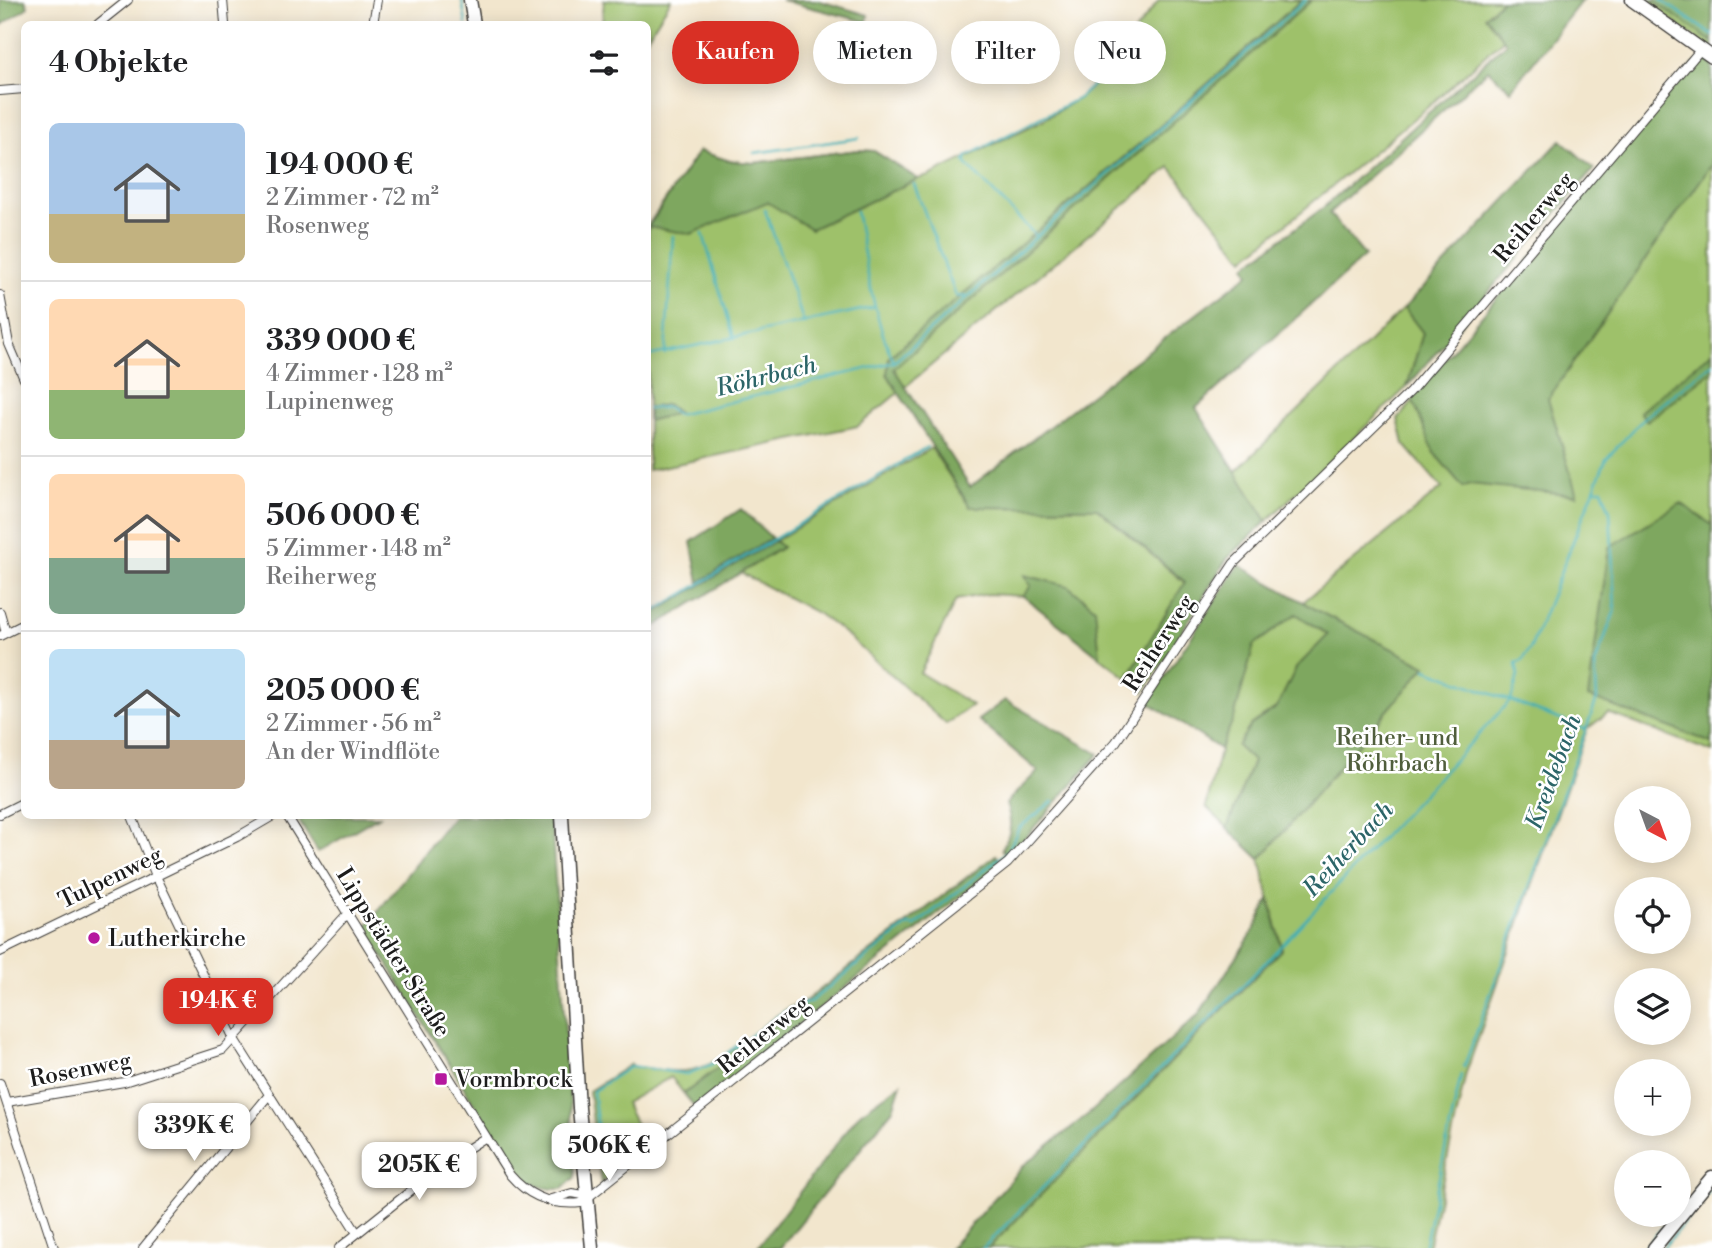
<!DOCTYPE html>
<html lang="de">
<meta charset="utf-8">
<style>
body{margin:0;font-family:"Libre Bodoni",serif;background:#f2f2f2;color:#202124;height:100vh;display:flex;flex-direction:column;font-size:26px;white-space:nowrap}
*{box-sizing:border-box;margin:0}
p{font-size:23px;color:#757577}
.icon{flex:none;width:38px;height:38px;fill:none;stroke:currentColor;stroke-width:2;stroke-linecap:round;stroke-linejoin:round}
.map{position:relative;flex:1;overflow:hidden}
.side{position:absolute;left:21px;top:21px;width:630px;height:798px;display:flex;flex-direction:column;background:#fff;border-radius:10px;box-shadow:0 4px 18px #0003}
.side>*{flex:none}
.guide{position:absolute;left:672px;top:21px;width:665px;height:63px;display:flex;gap:14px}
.needle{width:46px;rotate:139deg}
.fabs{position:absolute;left:1614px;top:786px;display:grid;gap:14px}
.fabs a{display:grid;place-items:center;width:77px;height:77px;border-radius:50%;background:#fff;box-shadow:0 4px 18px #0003;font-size:35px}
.price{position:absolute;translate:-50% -60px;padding:0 16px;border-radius:14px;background:#fff;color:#222;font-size:23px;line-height:46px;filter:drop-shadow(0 2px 4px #0008)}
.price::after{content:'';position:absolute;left:50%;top:42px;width:21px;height:16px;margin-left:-10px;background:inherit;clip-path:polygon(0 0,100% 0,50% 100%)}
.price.active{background:#d93025;color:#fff}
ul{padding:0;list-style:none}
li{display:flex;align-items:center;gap:21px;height:175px;padding:0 28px}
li+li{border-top:2px solid #e0e0e0}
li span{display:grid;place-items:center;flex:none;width:196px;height:140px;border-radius:10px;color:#555}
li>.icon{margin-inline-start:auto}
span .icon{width:84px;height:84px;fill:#fffc;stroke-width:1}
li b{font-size:30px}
h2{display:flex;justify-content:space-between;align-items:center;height:84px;padding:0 28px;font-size:30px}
.chip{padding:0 24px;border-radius:32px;background:#fff;box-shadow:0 4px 18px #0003;font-size:24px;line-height:63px}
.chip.active{background:#d93025;color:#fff}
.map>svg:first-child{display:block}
</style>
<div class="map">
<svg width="1712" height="1248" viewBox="0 0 1712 1248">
<rect width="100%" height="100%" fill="#fff"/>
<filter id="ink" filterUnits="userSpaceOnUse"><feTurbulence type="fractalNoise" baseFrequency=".0143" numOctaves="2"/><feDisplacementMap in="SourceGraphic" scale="14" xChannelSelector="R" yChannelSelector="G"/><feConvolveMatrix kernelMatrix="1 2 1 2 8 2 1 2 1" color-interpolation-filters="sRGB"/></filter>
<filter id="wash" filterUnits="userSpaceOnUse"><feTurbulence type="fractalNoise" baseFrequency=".00686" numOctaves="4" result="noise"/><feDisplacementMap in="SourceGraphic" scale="28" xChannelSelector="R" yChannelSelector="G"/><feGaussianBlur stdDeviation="1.57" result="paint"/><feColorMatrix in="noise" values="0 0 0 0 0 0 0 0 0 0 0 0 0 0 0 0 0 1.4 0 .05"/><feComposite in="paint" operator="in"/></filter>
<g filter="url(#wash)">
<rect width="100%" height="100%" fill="#f2e6cd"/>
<path fill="#9ec16b" stroke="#5d6e44" stroke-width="2" d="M604 0H671L648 36V24H602Z
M1159 0H1547L1429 106 1244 259 1170 167 858 426 648 470V225L699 151 730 161 754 163 858 150 874 151 918 179 929 176 1041 121 1079 98 1096 83Z
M1644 0H1712V752L1608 713 1587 729 1466 1073 1428 1248H982L1282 949 1260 859 1206 807 1242 664 1249 645 1305 604 1303 602 1442 488 1404 444 1398 419 1712 50Z
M1404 308 1423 333 1407 387 1267 521 1235 472Z
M931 448 970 507 1097 508 1185 583 1127 678 1100 657 1094 608 1025 576 1031 586 1023 596 988 594 956 600 920 673 972 705 946 724 842 631 817 613 741 573 781 548 775 541Z
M805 1001 684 1094 671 1077 625 1103 647 1146 601 1183 589 1091 631 1064 635 1067C651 1068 668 1072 684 1071 731 1068 761 1015 805 1001Z"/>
<path fill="#7ea75f" stroke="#4d623e" stroke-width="2" d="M0 0H25L28 7 2 25Z
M781 0H817L868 15 867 22Z
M1301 0H1312L894 369 970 487 1249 274 1245 266 1324 207 1506 43 1485 16 1502 0H1582L1511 90 1488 70 1329 213 1365 256 1196 408 1267 521 1227 559 1144 692 1127 678 1185 582 1097 508 970 507 887 374 889 357 1159 127Z
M1652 0H1712V42Z
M1706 61 1712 65V164L1548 399 1577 495 1470 484 1463 487 1434 453 1412 398 1694 64Z
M1561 140 1594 169 1407 387 1423 333 1404 308Z
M858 150 874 151 918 179 811 229 767 202 691 234 648 227 699 151 730 161 754 163Z
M1712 352V371L1647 421 1640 412Z
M667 404 678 413 648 421V408Z
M1681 503 1712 525V743L1588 697 1609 547Z
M741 509 772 538 699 582 691 542Z
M775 541 782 547 648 631V617Z
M1239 565 1324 614 1426 666 1260 859 1227 828 1253 761 1237 746 1251 725 1277 707 1296 668 1328 635 1296 614 1254 645 1234 718 1220 749 1148 702Z
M1024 575 1068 586 1095 608 1100 657 1023 596 1031 586Z
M1005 700 1099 754 1008 857 1002 849C1012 832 1012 822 1006 803L1038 771 978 720Z
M296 816H379L318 852Z
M453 816H551L575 1177 562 1189C541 1190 530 1184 515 1170L365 928Z
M996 855 1002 863 695 1107 684 1094Z
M1269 899 1282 949 989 1248H950L1024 1165 1091 1112 1198 1015 1253 932Z
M901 1084 893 1109 780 1248H757L860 1113Z"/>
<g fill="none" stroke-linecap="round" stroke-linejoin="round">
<path stroke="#3daeb4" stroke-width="2.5" d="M462 0 466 24
M1661 0 1712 35
M754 153 859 138
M914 184 956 296 966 297
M765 210 804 323
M856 211C866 261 872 315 894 362
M703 234 734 338
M1036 236 969 167 965 162 967 156 1079 98 1116 62
M665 354 673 236
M648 356 875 307
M648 409 667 407 677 415 894 362 1306 0
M648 615 927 447
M1426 669 1585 729
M1464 1067 1597 699 1595 664 1615 610 1610 511 1602 489H1594
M602 1163 593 1091 631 1066 687 1074 712 1064 782 1013 811 1001 908 925 915 926 1008 851 1019 828 1053 801
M983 1248 1265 963 1511 700 1518 676 1516 663 1522 661 1531 647 1606 459 1645 417 1712 364
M1424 1248 1461 1075
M1644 1248 1672 1217
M1663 1248 1712 1188"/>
</g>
</g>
<g filter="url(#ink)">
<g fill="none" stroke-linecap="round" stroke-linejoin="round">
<g stroke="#3c3a37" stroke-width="10">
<path id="street" d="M223 0 225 24
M98 24 128 0
M373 24 377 0
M0 91 24 89
M0 295 9 344 24 379
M0 612 6 633
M0 636 24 624
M0 814 24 802
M132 816 156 876 234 1039 357 1233
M287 816 510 1175C528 1196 552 1206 581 1203L1008 863 1116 742 1234 563 1410 392 1701 49
M0 952 237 837 273 816
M0 1083 54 1248
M7 1102 124 1082 223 1050 348 913
M551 1199 572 1193 589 1196
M143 1248 268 1096
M339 1248 444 1164 486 1137"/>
</g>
<g stroke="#3c3a37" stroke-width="15">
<path id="secondary" d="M470 0 474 24
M1632 0 1712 57
M562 816 579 1108 592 1248
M1654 1248 1712 1177"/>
</g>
<use href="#street" stroke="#fff" stroke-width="8"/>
<use href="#secondary" stroke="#fff" stroke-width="12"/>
</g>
</g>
<g fill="#b5179e" stroke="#fff" stroke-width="2.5">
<circle cx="94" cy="938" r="7"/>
<rect x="434" y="1072" width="14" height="14" rx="3.5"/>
</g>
<g text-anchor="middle" stroke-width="5" stroke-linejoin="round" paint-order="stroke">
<g font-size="23" fill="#1c1c1c" stroke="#fff">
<text transform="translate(1533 217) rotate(-50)" y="8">Reiherweg</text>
<text transform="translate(1158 643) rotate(-57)" y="8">Reiherweg</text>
<text transform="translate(110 877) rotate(-26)" y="8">Tulpenweg</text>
<text transform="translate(394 952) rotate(58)" y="8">Lippstädter Straße</text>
<text transform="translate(763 1034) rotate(-39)" y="8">Reiherweg</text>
<text transform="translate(80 1069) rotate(-11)" y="8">Rosenweg</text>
</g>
<g font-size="23" fill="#505e3c" stroke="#fff">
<text x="1397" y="745">Reiher- und<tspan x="1397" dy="26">Röhrbach</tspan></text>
</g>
<g font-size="23" fill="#1c1c1c" stroke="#fff" text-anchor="start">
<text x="108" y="946">Lutherkirche</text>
<text x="455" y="1087">Vormbrock</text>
</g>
<g font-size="24" font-style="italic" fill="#2c6568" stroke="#fff">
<text transform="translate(766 376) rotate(-14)" y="8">Röhrbach</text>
<text transform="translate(1553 772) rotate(-70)" y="8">Kreidebach</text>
<text transform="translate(1348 849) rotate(-47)" y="8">Reiherbach</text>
</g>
</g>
</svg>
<div class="fabs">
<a><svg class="needle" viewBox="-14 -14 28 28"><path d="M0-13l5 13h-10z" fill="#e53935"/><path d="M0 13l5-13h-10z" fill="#757577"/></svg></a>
<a><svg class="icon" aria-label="locate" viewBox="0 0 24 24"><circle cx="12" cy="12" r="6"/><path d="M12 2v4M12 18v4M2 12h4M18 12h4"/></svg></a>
<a><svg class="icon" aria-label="layers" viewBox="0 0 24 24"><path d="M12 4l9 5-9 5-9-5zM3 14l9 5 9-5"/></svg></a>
<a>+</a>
<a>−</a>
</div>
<b class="price active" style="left:218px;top:1038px">194K €</b>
<b class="price" style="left:194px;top:1163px">339K €</b>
<b class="price" style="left:609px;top:1183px">506K €</b>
<b class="price" style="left:419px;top:1202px">205K €</b>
<div class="guide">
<a class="chip active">Kaufen</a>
<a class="chip">Mieten</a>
<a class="chip">Filter</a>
<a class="chip">Neu</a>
</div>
<section class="side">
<h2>4 Objekte<svg class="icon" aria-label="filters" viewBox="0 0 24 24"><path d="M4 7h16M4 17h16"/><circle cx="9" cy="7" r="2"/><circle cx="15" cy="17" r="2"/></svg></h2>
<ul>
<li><span style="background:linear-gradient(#a9c7e8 65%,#c2b280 0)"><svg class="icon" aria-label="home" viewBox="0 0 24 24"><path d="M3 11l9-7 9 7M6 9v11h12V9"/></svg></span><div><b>194 000 €</b><p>2 Zimmer · 72 m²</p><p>Rosenweg</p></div></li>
<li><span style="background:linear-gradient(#ffd9b3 65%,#8fb573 0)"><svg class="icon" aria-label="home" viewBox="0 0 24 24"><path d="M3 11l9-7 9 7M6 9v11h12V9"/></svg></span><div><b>339 000 €</b><p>4 Zimmer · 128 m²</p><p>Lupinenweg</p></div></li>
<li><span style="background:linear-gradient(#ffd9b3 60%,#7fa58c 0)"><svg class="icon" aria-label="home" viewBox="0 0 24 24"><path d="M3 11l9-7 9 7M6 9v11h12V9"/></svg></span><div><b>506 000 €</b><p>5 Zimmer · 148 m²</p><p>Reiherweg</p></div></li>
<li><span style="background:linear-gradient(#bfe0f5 65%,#b9a48a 0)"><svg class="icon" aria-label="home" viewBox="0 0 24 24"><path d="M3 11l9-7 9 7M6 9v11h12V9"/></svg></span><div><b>205 000 €</b><p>2 Zimmer · 56 m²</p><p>An der Windflöte</p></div></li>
</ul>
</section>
</div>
